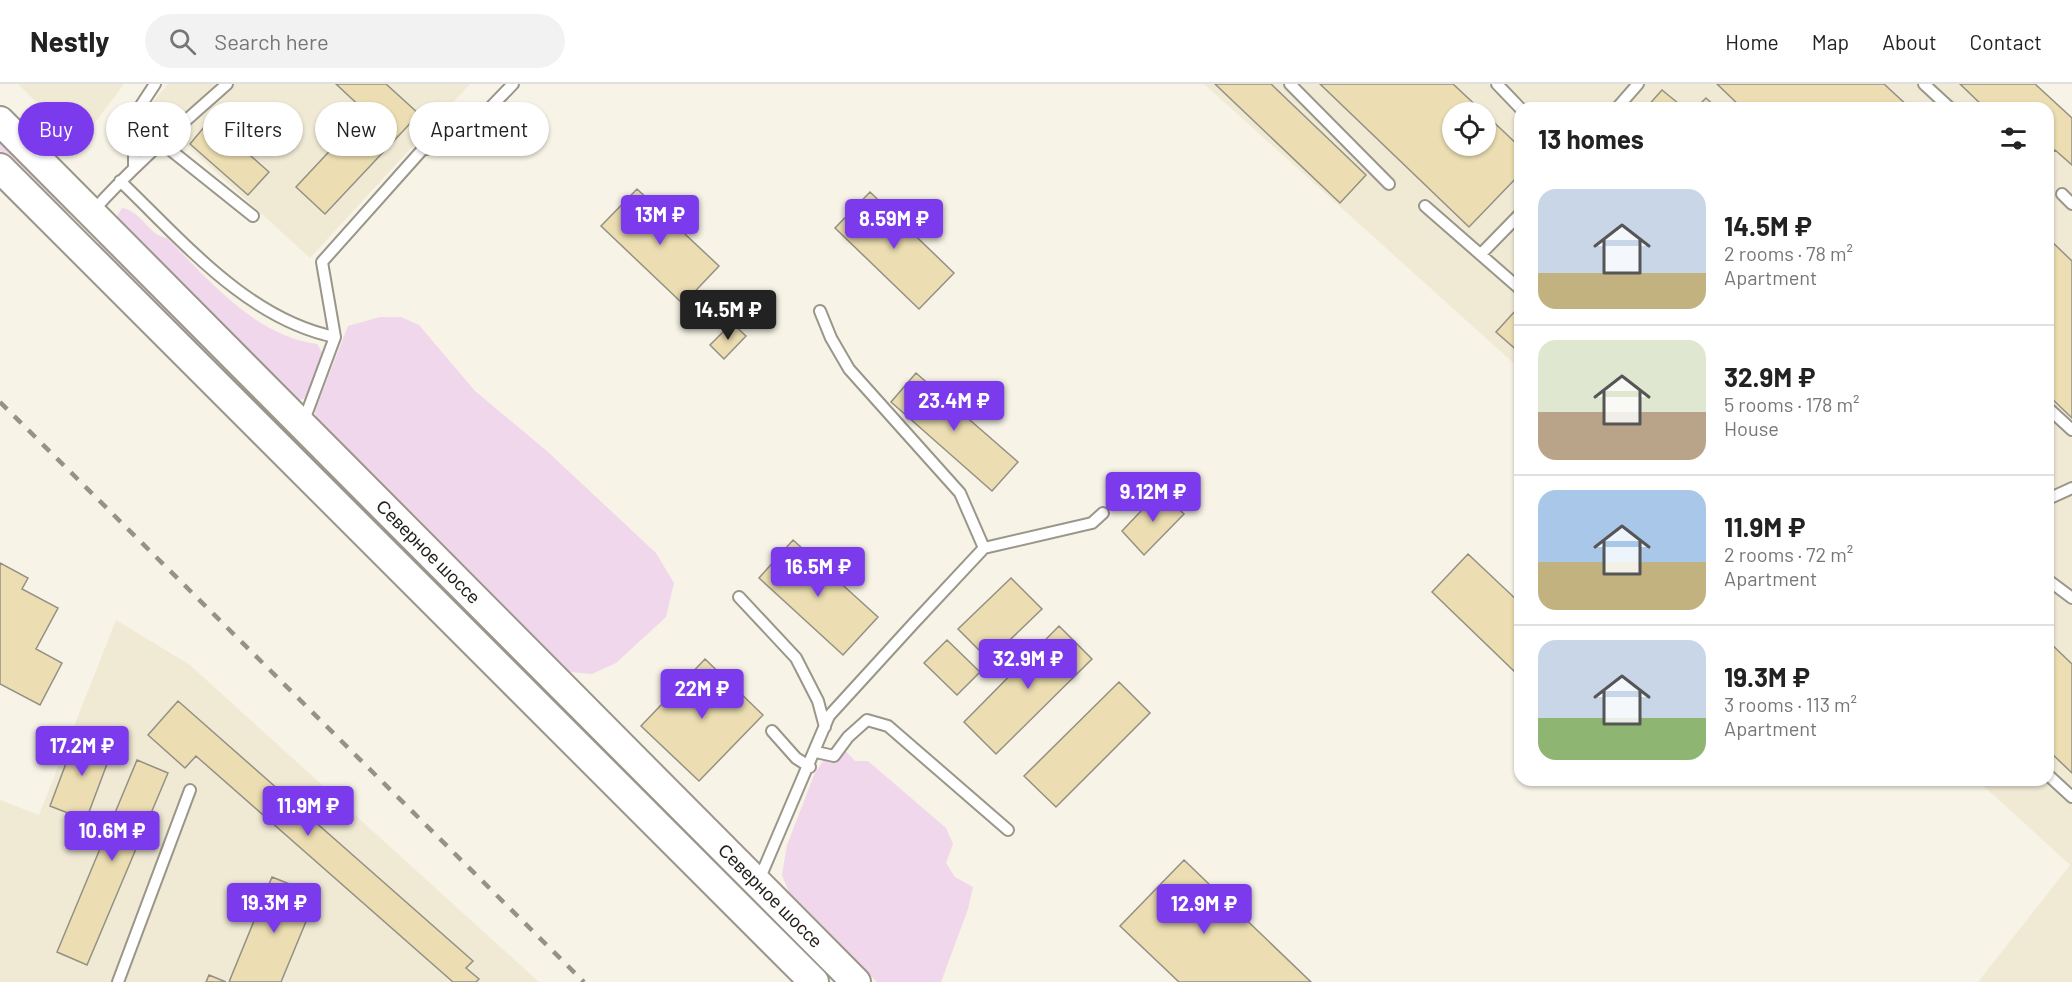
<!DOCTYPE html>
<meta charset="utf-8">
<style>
body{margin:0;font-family:Barlow,sans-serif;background:#f2f2f2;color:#222;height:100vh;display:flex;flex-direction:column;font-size:22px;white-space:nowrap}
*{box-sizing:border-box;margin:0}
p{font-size:20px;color:#767676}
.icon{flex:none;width:33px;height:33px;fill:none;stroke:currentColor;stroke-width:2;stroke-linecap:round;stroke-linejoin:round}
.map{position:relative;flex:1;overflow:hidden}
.panel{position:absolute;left:1514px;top:18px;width:540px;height:684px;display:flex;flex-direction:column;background:#fff;border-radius:18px;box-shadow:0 2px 4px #0004}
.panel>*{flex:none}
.guide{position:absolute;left:18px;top:18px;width:570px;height:54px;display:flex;gap:12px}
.fabs{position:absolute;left:1442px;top:18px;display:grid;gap:12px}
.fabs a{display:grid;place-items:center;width:54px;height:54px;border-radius:50%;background:#fff;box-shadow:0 2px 4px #0004;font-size:30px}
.price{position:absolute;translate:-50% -51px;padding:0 14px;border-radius:6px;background:#7c3aed;color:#fff;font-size:20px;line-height:39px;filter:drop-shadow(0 2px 3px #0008)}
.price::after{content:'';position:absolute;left:50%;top:36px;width:18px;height:14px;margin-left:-9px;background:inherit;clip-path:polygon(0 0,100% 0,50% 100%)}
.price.selected{background:#222;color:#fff}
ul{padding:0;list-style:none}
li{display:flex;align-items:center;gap:18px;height:150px;padding:0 24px}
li+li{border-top:2px solid #e0e0e0}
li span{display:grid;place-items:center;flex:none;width:168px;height:120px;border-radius:18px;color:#555}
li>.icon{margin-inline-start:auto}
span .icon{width:72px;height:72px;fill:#fffc;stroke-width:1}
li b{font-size:26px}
h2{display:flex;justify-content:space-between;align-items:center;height:72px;padding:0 24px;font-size:26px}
.chip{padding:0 21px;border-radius:27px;background:#fff;box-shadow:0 2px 4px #0004;font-size:21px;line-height:54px}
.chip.selected{background:#7c3aed;color:#fff}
header{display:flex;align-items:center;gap:36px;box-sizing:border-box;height:84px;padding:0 30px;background:#fff;border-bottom:2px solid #e0e0e0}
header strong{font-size:28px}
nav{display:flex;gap:33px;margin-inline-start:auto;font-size:21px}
.search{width:420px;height:54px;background:#f2f2f2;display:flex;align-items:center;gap:15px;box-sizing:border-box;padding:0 21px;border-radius:33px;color:#767676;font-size:22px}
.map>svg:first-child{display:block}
</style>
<header>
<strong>Nestly</strong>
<div class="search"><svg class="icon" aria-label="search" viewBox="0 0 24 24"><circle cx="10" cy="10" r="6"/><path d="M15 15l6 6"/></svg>Search here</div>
<nav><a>Home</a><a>Map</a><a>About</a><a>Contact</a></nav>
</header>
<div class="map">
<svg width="2072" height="898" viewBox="0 0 2072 898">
<rect width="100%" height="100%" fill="#f7f3e6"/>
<path fill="#f0ead5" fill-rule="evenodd" d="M18 0H124L79 60Z
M168 0H470L310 174 147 25Z
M1204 0H2035L2072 34V898H1978L2070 781 1977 696H2048V24H1520L1519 284ZM1452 28H1485V62H1452Z
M116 536 190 581 539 898H0V716L39 731Z"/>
<path fill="#f1d7eb" d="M0 53 70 126 68 131H62L0 67Z
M122 124C142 127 149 152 167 154 210 197 254 251 317 260L323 270 305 314 295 318 119 142 117 132Z
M100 158 103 159 739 798 733 799 96 162Z
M380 233H401L419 241 475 307 548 368 656 469 674 499 666 533 616 579 592 590 570 588 520 545 318 339 315 327 348 242Z
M836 657 855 677H868L946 744 953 760 946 779 955 793 973 803 968 825 941 898H877L790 811 782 791 787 761 814 691Z"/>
<path fill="#ecdeb2" stroke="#939084" stroke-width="1.5" d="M336 0H386L419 30 325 130 296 103 366 28Z
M1215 0H1271L1366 91 1340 119Z
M1320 0H1453L1483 28H1452V62H1485V30L1520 63V90L1469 143Z
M1717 0H1884L1910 24H1742Z
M1960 0H2035L2072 34V81L2055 66 2048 74V24H1985Z
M1662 6 1684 24H1646Z
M1706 14 1717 24H1696Z
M210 36 269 88 248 111 190 60Z
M637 105 719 182 683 220 601 142Z
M870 108 954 189 919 225 835 144Z
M2048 154 2072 177V334L2048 311Z
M1516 226 1520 229V269L1496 248Z
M732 239 746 252 724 275 710 261Z
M916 289 1018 378 992 407 891 318Z
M1160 407 1184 430 1144 471 1122 447Z
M793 456 878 533 843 571 759 494Z
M1468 470 1520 519V586L1516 589 1432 508Z
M0 479 28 494 22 505 58 524 36 565 62 579 40 621 0 600Z
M1011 494 1042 525 989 576 958 545Z
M1059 542 1092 575 996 670 964 638Z
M947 556 980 588 957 611 924 579Z
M2048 557 2072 580V689L2048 666Z
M705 575 763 631 699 697 641 642Z
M1119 598 1150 629 1056 723 1024 692Z
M178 617 473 877 466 884 479 895 476 898H453L196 672 185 684 148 651Z
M77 650 113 664 86 736 50 722Z
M137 676 168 689 87 881 57 868Z
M1184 776 1311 898H1179L1120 842Z
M272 793 317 811 281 898H229Z
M209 891 226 898H206Z"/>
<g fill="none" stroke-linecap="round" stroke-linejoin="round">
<g stroke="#9a968a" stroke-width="14">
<path id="lane" d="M1290 0 1389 100
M1497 0 1520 24
M1924 0 1950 24
M1617 24 1638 0
M163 60 253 132
M134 82V32L155 0
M120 97C183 157 247 235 335 253
M2062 110 2072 120
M1425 122 1520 205
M93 127C134 81 181 41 227 0
M1481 170 1520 130
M820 227 831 254 849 285 960 409 984 464
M2048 324 2072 346
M303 339 335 253 322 178 422 66 458 57 513 0
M2048 415 2072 404
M2048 496 2072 514
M739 513 796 574 818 617 825 643
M772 647 796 674 810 683
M816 668 834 672 848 653 867 636 888 642 1008 746
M2048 691 2072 713
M759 796 829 632 913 540 984 464 1092 439 1103 429
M118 898 190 706"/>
</g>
<g stroke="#9a968a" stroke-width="32">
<path id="secondary" d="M0 37 856 898
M0 84 814 898"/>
</g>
<use href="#lane" stroke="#fff" stroke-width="10"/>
<use href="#secondary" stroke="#fff" stroke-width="28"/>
<path stroke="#959288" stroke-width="4.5" stroke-dasharray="10 10" stroke-linecap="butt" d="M0 318 584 898"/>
</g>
<g text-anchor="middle" stroke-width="6" stroke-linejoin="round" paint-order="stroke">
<g font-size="18" fill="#211f1a" stroke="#fff">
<text transform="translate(428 468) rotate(45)" y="6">Северное шоссе</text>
<text transform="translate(770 812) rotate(45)" y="6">Северное шоссе</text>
</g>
</g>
</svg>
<div class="fabs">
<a><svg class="icon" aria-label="locate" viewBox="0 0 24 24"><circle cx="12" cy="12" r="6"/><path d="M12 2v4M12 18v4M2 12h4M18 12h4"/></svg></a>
</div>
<b class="price" style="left:660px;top:162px">13M ₽</b>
<b class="price" style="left:894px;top:166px">8.59M ₽</b>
<b class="price selected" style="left:728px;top:257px">14.5M ₽</b>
<b class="price" style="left:954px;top:348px">23.4M ₽</b>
<b class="price" style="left:1153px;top:439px">9.12M ₽</b>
<b class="price" style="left:818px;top:514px">16.5M ₽</b>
<b class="price" style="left:1028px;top:606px">32.9M ₽</b>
<b class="price" style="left:702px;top:636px">22M ₽</b>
<b class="price" style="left:82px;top:693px">17.2M ₽</b>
<b class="price" style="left:308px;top:753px">11.9M ₽</b>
<b class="price" style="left:112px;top:778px">10.6M ₽</b>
<b class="price" style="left:274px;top:850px">19.3M ₽</b>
<b class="price" style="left:1204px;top:851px">12.9M ₽</b>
<div class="guide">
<a class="chip selected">Buy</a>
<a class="chip">Rent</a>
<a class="chip">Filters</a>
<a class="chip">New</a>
<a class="chip">Apartment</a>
</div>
<section class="panel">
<h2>13 homes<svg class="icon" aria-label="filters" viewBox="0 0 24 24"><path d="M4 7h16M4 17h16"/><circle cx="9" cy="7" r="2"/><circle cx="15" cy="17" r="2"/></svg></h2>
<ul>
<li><span style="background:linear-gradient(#c9d6e8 70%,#c2b280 0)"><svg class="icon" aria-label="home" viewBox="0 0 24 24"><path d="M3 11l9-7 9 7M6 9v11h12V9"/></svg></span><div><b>14.5M ₽</b><p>2 rooms · 78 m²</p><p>Apartment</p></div></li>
<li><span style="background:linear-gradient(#dfe7d0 60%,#b9a48a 0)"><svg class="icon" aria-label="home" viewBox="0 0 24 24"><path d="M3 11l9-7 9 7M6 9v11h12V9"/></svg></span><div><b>32.9M ₽</b><p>5 rooms · 178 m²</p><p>House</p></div></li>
<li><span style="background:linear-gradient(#a9c7e8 60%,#c2b280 0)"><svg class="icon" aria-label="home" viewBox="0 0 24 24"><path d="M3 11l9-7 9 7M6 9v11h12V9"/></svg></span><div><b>11.9M ₽</b><p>2 rooms · 72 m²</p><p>Apartment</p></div></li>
<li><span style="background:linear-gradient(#c9d6e8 65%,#8fb573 0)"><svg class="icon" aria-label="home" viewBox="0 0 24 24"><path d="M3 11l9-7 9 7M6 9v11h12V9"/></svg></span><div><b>19.3M ₽</b><p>3 rooms · 113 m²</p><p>Apartment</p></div></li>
</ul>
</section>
</div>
